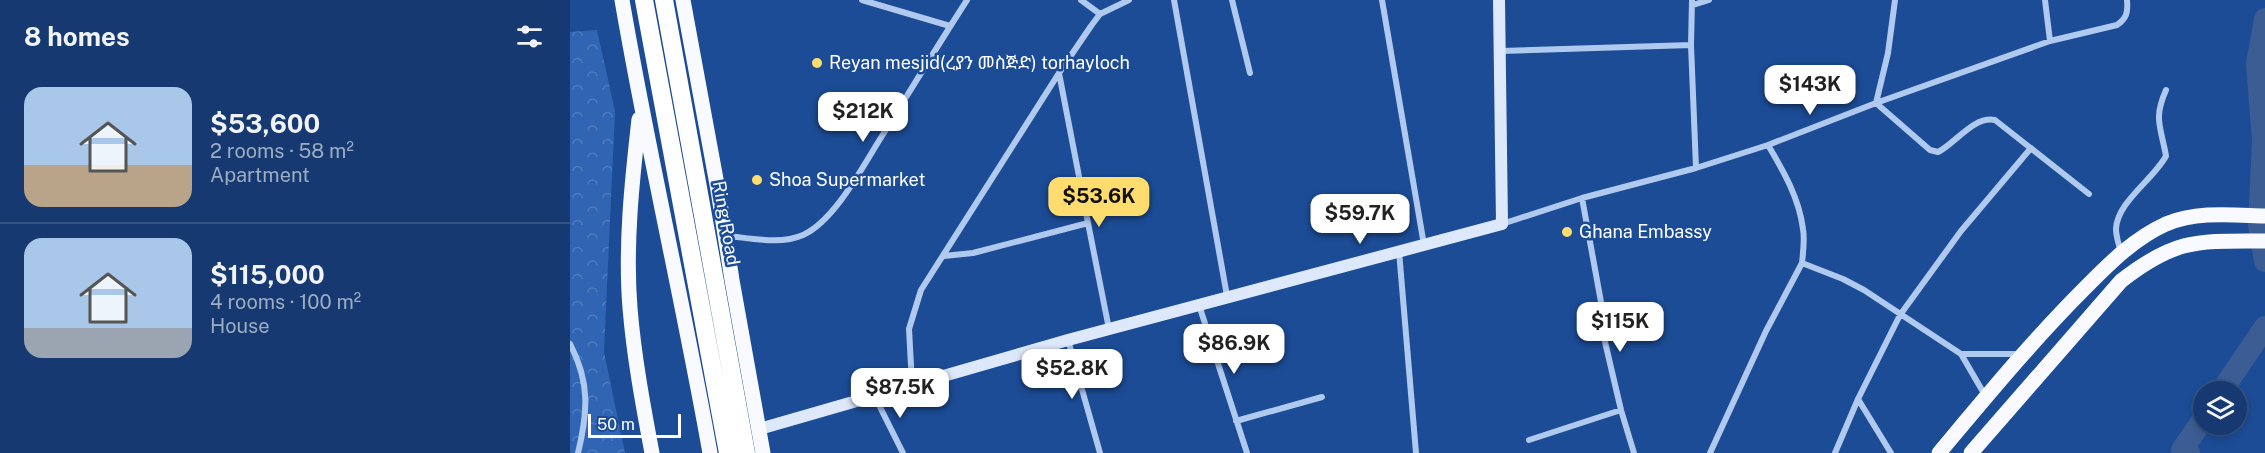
<!DOCTYPE html>
<meta charset="utf-8">
<style>
body{margin:0;font-family:"Public Sans","Noto Sans Ethiopic",sans-serif;background:#1e4075;color:#f1f3f6;height:100vh;display:flex;flex-direction:column;font-size:22px;white-space:nowrap}
*{box-sizing:border-box;margin:0}
p{font-size:20px;color:#9dacc3}
.icon{flex:none;width:33px;height:33px;fill:none;stroke:currentColor;stroke-width:2;stroke-linecap:round;stroke-linejoin:round}
.map{position:relative;flex:1;overflow:hidden}
.panel{display:flex;flex-direction:column;background:#153970;width:570px}
.panel>*{flex:none}
.fabs{position:absolute;left:1623px;top:381px;display:grid;gap:12px}
.fabs a{display:grid;place-items:center;width:54px;height:54px;border-radius:50%;background:#153970;box-shadow:0 3px 9px #0003,0 0 0 2px #345383;font-size:30px}
.scale{position:absolute;left:18px;bottom:15px;width:93px;box-sizing:border-box;padding-left:6px;border:3px solid #fff;border-top:0;font-size:16px;line-height:21px;white-space:nowrap;color:#fff;-webkit-text-stroke:4px #1c4c96;paint-order:stroke}
.price{position:absolute;translate:-50% -51px;padding:0 14px;border-radius:12px;background:#fff;color:#222;font-size:20px;line-height:39px;filter:drop-shadow(0 2px 3px #0008)}
.price::after{content:'';position:absolute;left:50%;top:36px;width:18px;height:14px;margin-left:-9px;background:inherit;clip-path:polygon(0 0,100% 0,50% 100%)}
.price.active{background:#ffdc6e;color:#111}
ul{padding:0;list-style:none}
li{display:flex;align-items:center;gap:18px;height:150px;padding:0 24px}
li+li{border-top:2px solid #345383}
li span{display:grid;place-items:center;flex:none;width:168px;height:120px;border-radius:18px;color:#555}
li>.icon{margin-inline-start:auto}
span .icon{width:72px;height:72px;fill:#fffc;stroke-width:1}
li b{font-size:26px}
h2{display:flex;justify-content:space-between;align-items:center;height:72px;padding:0 24px;font-size:26px}
main{display:flex;flex:1;min-height:0}
.map>svg:first-child{display:block}
</style>
<main>
<section class="panel">
<h2>8 homes<svg class="icon" aria-label="filters" viewBox="0 0 24 24"><path d="M4 7h16M4 17h16"/><circle cx="9" cy="7" r="2"/><circle cx="15" cy="17" r="2"/></svg></h2>
<ul>
<li><span style="background:linear-gradient(#a9c7e8 65%,#b9a48a 0)"><svg class="icon" aria-label="home" viewBox="0 0 24 24"><path d="M3 11l9-7 9 7M6 9v11h12V9"/></svg></span><div><b>$53,600</b><p>2 rooms · 58 m²</p><p>Apartment</p></div></li>
<li><span style="background:linear-gradient(#a9c7e8 75%,#9aa5b1 0)"><svg class="icon" aria-label="home" viewBox="0 0 24 24"><path d="M3 11l9-7 9 7M6 9v11h12V9"/></svg></span><div><b>$115,000</b><p>4 rooms · 100 m²</p><p>House</p></div></li>
</ul>
</section>
<div class="map">
<svg width="1695" height="453" viewBox="0 0 1695 453">
<defs>
<pattern id="park-crowns" width="20" height="18" patternUnits="userSpaceOnUse" patternTransform="scale(1.5)"><rect width="20" height="18" fill="#3065b3"/><path d="M2 6a3 3 0 1 1 6 0M12 15a3 3 0 1 1 6 0" fill="none" stroke="#4f7cbe"/></pattern>
</defs>
<rect width="100%" height="100%" fill="#1c4c96"/>
<path fill="url(#park-crowns)" d="M27 30 45 111 34 352 55 453H0V32Z"/>
<g fill="none" stroke-linecap="round" stroke-linejoin="round">
<path stroke="#3c5d93" stroke-width="22" d="M1695 19 1687 64 1693 141 1689 225 1695 261
M1651 392 1695 327
M1619 453 1612 450 1634 418"/>
<path stroke="#b0c9ef" stroke-width="6" d="M292 0 380 26
M511 0 530 14
M604 0 657 296
M662 0 680 73
M812 0 854 245
M1122 0 1121 45 1126 168
M1325 0 1318 53 1306 103 1360 150 1368 152C1386 143 1403 116 1425 120L1519 194
M1475 0 1480 41
M1123 5 1139 0
M931 51 1121 45
M1198 145C1214 172 1229 198 1233 229 1235 240 1233 252 1232 263L1273 279 1294 290 1391 354 1416 397
M1012 198 1031 302 1035 342 1051 410 1064 453
M518 223 539 329
M932 224 1012 198 1126 168 1198 145 1306 103 1480 41 1547 25C1557 18 1558 12 1557 0
M157 236C180 238 211 245 233 235 265 221 294 164 312 136 340 91 368 45 397 0
M829 251 846 453
M1551 252C1549 245 1546 237 1546 229 1547 202 1583 180 1596 156 1591 127 1583 119 1596 90
M374 256 403 253 518 223 489 73
M629 305 677 453
M498 340 530 453
M0 344C20 382 18 412 8 453
M1391 354H1450
M342 384 339 329 351 290 489 73 521 26 530 14 559 0
M304 395 333 453
M1288 399 1321 453
M666 421 752 397
M959 440 1051 410
M1140 453 1196 331 1232 263
M1265 453 1288 399 1330 315 1391 231 1461 148"/>
<path stroke="#dde9fb" stroke-width="12" d="M189 429 498 340 932 224 929 0"/>
<path stroke="#f8faff" stroke-width="15" d="M52 0C78 152 113 301 140 453
M113 0 148 190 162 280 193 453
M69 119C62 181 55 246 60 308 64 357 73 405 82 453
M1369 453C1416 397 1462 341 1514 289 1539 264 1563 239 1596 224 1627 211 1662 215 1695 216
M1401 453 1551 281C1606 238 1628 241 1695 241"/>
<path stroke="#fff" stroke-width="18" d="M74 0 158 453
M94 0 176 453"/>
</g>
<g fill="#ffdc6e" stroke="#1c4c96" stroke-width="2">
<circle cx="247" cy="63" r="6"/>
<circle cx="187" cy="180" r="6"/>
<circle cx="997" cy="232" r="6"/>
</g>
<g text-anchor="middle" stroke-width="5" stroke-linejoin="round" paint-order="stroke">
<g font-size="18" fill="#fff" stroke="#1c4c96" text-anchor="start">
<text x="259" y="69">Reyan mesjid(ረያን መስጅድ) torhayloch</text>
<text x="199" y="186">Shoa Supermarket</text>
<text x="1009" y="238">Ghana Embassy</text>
</g>
<g font-size="18" fill="#fff" stroke="#1c4c96">
<text transform="translate(156 223) rotate(80)" y="6">Ring Road</text>
</g>
</g>
</svg>
<div class="fabs">
<a><svg class="icon" aria-label="layers" viewBox="0 0 24 24"><path d="M12 4l9 5-9 5-9-5zM3 14l9 5 9-5"/></svg></a>
</div>
<div class="scale">50 m</div>
<b class="price" style="left:1240px;top:116px">$143K</b>
<b class="price" style="left:293px;top:143px">$212K</b>
<b class="price active" style="left:529px;top:228px">$53.6K</b>
<b class="price" style="left:790px;top:245px">$59.7K</b>
<b class="price" style="left:1050px;top:353px">$115K</b>
<b class="price" style="left:664px;top:375px">$86.9K</b>
<b class="price" style="left:502px;top:400px">$52.8K</b>
<b class="price" style="left:330px;top:419px">$87.5K</b>
</div>
</main>
